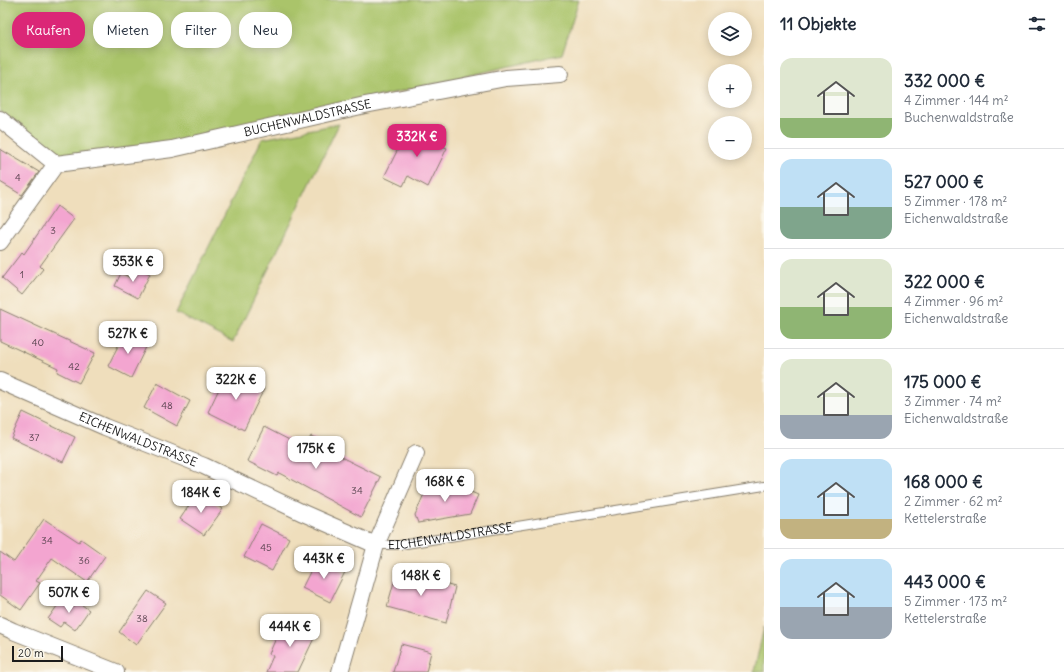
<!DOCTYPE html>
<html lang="de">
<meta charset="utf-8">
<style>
body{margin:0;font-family:Delius,sans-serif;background:#f6f6f7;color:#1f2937;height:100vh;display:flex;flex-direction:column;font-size:15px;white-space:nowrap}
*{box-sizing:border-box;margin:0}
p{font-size:13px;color:#747a83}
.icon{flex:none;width:22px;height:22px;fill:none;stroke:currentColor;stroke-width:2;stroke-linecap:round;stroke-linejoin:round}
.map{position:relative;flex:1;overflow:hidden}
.drawer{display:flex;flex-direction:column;background:#fff;width:300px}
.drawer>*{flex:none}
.top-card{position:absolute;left:12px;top:12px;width:380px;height:36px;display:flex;gap:8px}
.fabs{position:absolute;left:708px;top:12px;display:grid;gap:8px}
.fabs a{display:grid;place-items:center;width:44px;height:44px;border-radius:50%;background:#fff;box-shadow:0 2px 10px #0003;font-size:20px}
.scale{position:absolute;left:12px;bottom:10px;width:51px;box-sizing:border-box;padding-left:4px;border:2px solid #1c1c1c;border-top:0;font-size:11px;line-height:14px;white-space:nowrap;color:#1c1c1c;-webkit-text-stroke:3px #fbf7ec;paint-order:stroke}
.price{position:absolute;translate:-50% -34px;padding:0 9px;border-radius:8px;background:#fff;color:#222;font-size:13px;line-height:26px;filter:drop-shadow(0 1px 2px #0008)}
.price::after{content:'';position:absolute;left:50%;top:24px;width:12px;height:9px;margin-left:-6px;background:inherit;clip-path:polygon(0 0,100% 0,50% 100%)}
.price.on{background:#db2777;color:#fff}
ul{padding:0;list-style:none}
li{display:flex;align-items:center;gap:12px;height:100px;padding:0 16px}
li+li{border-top:1px solid #e0e1e3}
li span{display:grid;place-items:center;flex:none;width:112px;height:80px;border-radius:12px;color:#555}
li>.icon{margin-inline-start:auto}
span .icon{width:48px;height:48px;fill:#fffc;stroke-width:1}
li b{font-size:17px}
h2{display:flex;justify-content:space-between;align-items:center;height:48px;padding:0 16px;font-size:17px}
.tag{padding:0 14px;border-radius:16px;background:#fff;box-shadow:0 2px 10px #0003;font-size:14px;line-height:36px}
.tag.on{background:#db2777;color:#fff}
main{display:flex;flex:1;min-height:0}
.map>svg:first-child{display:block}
</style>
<main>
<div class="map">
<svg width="764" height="672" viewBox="0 0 764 672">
<rect width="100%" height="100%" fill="#fbf7ec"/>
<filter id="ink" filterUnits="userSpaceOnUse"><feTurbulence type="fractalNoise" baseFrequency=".025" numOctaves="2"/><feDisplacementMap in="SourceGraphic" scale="8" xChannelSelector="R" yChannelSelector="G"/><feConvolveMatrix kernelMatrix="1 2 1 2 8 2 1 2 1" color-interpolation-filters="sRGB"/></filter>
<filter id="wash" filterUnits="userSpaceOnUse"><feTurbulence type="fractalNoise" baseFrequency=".012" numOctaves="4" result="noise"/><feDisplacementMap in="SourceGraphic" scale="16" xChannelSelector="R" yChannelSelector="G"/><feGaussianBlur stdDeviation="0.9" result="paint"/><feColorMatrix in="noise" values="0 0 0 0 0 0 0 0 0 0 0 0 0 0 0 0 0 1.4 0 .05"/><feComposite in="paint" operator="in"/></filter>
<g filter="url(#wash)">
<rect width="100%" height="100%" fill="#efdebc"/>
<path fill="#aac46a" stroke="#637043" d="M0 0H579L562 54 168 145 55 156 0 111Z
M339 124 233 342 176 313 262 139Z
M764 627V672H754Z"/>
<g id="blocks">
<path fill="#f3a5d0" d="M428 128 444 137 440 145 447 148 428 187 408 176 403 186 384 177 408 129 423 137Z
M0 149 39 172 22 195 0 182Z
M57 206 74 219 40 266 43 269 22 295 2 278 22 252 24 254Z
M138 268 150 274 138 298 115 286 121 273 133 279Z
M0 309 95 353 79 383 57 372 58 368 0 341Z
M125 332 148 343 131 378 108 366Z
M227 372 264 389 244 430 208 412Z
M157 383 190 401 177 426 144 408Z
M23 412 75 437 63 462 11 438Z
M264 427 305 448 311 436 341 451 339 456 381 477 361 517 279 473 277 476 247 461Z
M446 481 478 495 470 514 418 523 415 515 427 487Z
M198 492 223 509 204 535 180 519Z
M44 519 79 542 81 539 105 556 87 582 52 558 36 581 40 583 21 610 0 595V552L14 562Z
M261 524 289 538 272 571 244 557Z
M317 558 345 572 330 602 302 588Z
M397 571 455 587 446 623 387 607Z
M148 591 166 603 136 645 119 632Z
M62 599 74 607 78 602 89 610 75 630 64 622 60 627 48 619Z
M284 620 316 634 298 672H266L273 656 269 654Z
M401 644 431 652 426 672H393Z"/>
</g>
</g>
<g filter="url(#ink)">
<use href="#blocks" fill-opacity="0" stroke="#867d6c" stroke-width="1"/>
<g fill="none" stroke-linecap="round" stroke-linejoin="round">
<g stroke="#867d6c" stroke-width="10">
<g id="lane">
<path id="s1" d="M376 545H400L764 486"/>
</g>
</g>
<g stroke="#867d6c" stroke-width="18">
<g id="street">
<path d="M0 119 56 164"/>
<path id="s2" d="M0 242 56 164 172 149 365 105 506 78 560 74"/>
<path id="s3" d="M0 381 105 427 204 466 303 513 376 545"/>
<path d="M0 625 13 631 116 672"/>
<path d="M340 672 376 545 416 453"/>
</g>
</g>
<use href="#lane" stroke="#fff" stroke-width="8"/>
<use href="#street" stroke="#fff" stroke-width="16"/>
</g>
</g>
<g text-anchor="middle" stroke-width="3" stroke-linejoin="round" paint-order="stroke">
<g font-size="10" fill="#523e49">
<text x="18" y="181">4</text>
<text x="53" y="234">3</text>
<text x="22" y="278">1</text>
<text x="38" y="346">40</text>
<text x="74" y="370">42</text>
<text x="167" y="409">48</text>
<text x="34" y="441">37</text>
<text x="357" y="494">34</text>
<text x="47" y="544">34</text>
<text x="266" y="551">45</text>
<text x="84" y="564">36</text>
<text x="142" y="622">38</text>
</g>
<g font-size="12" fill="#1c1c1c" stroke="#fbf7ec">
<text dy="4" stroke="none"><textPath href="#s2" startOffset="352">BUCHENWALDSTRASSE</textPath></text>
<text dy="4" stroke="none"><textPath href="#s3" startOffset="150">EICHENWALDSTRASSE</textPath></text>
<text dy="4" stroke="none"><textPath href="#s1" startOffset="75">EICHENWALDSTRASSE</textPath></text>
</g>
</g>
</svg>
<div class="fabs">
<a><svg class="icon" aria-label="layers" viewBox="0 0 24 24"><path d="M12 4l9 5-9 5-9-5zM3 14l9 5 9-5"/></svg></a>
<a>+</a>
<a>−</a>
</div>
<div class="scale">20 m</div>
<b class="price on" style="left:417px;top:158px">332K €</b>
<b class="price" style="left:133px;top:283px">353K €</b>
<b class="price" style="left:128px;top:355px">527K €</b>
<b class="price" style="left:236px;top:401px">322K €</b>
<b class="price" style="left:316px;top:470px">175K €</b>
<b class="price" style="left:445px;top:503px">168K €</b>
<b class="price" style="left:201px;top:514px">184K €</b>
<b class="price" style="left:324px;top:580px">443K €</b>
<b class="price" style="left:421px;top:597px">148K €</b>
<b class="price" style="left:69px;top:614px">507K €</b>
<b class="price" style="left:290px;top:648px">444K €</b>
<div class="top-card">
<a class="tag on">Kaufen</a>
<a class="tag">Mieten</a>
<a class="tag">Filter</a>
<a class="tag">Neu</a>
</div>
</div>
<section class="drawer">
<h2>11 Objekte<svg class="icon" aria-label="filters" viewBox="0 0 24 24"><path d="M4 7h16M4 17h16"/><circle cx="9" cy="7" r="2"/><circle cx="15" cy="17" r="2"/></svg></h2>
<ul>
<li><span style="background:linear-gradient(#dfe7d0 75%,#8fb573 0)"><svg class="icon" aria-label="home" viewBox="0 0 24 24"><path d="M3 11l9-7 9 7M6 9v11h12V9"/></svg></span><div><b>332 000 €</b><p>4 Zimmer · 144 m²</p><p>Buchenwaldstraße</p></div></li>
<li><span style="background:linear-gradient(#bfe0f5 60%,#7fa58c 0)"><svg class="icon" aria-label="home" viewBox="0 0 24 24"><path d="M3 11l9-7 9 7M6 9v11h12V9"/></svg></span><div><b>527 000 €</b><p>5 Zimmer · 178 m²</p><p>Eichenwaldstraße</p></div></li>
<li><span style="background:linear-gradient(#dfe7d0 60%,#8fb573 0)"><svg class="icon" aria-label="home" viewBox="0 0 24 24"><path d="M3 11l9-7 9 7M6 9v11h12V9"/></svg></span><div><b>322 000 €</b><p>4 Zimmer · 96 m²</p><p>Eichenwaldstraße</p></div></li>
<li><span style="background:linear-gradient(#dfe7d0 70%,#9aa5b1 0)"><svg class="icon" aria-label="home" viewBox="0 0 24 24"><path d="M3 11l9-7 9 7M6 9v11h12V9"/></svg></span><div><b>175 000 €</b><p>3 Zimmer · 74 m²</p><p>Eichenwaldstraße</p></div></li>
<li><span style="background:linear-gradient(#bfe0f5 75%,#c2b280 0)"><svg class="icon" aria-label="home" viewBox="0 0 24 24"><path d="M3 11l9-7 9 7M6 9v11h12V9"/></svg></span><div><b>168 000 €</b><p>2 Zimmer · 62 m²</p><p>Kettelerstraße</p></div></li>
<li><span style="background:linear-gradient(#bfe0f5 60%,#9aa5b1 0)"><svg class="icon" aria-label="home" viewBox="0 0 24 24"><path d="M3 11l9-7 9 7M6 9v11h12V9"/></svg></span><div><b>443 000 €</b><p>5 Zimmer · 173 m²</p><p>Kettelerstraße</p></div></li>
</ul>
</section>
</main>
